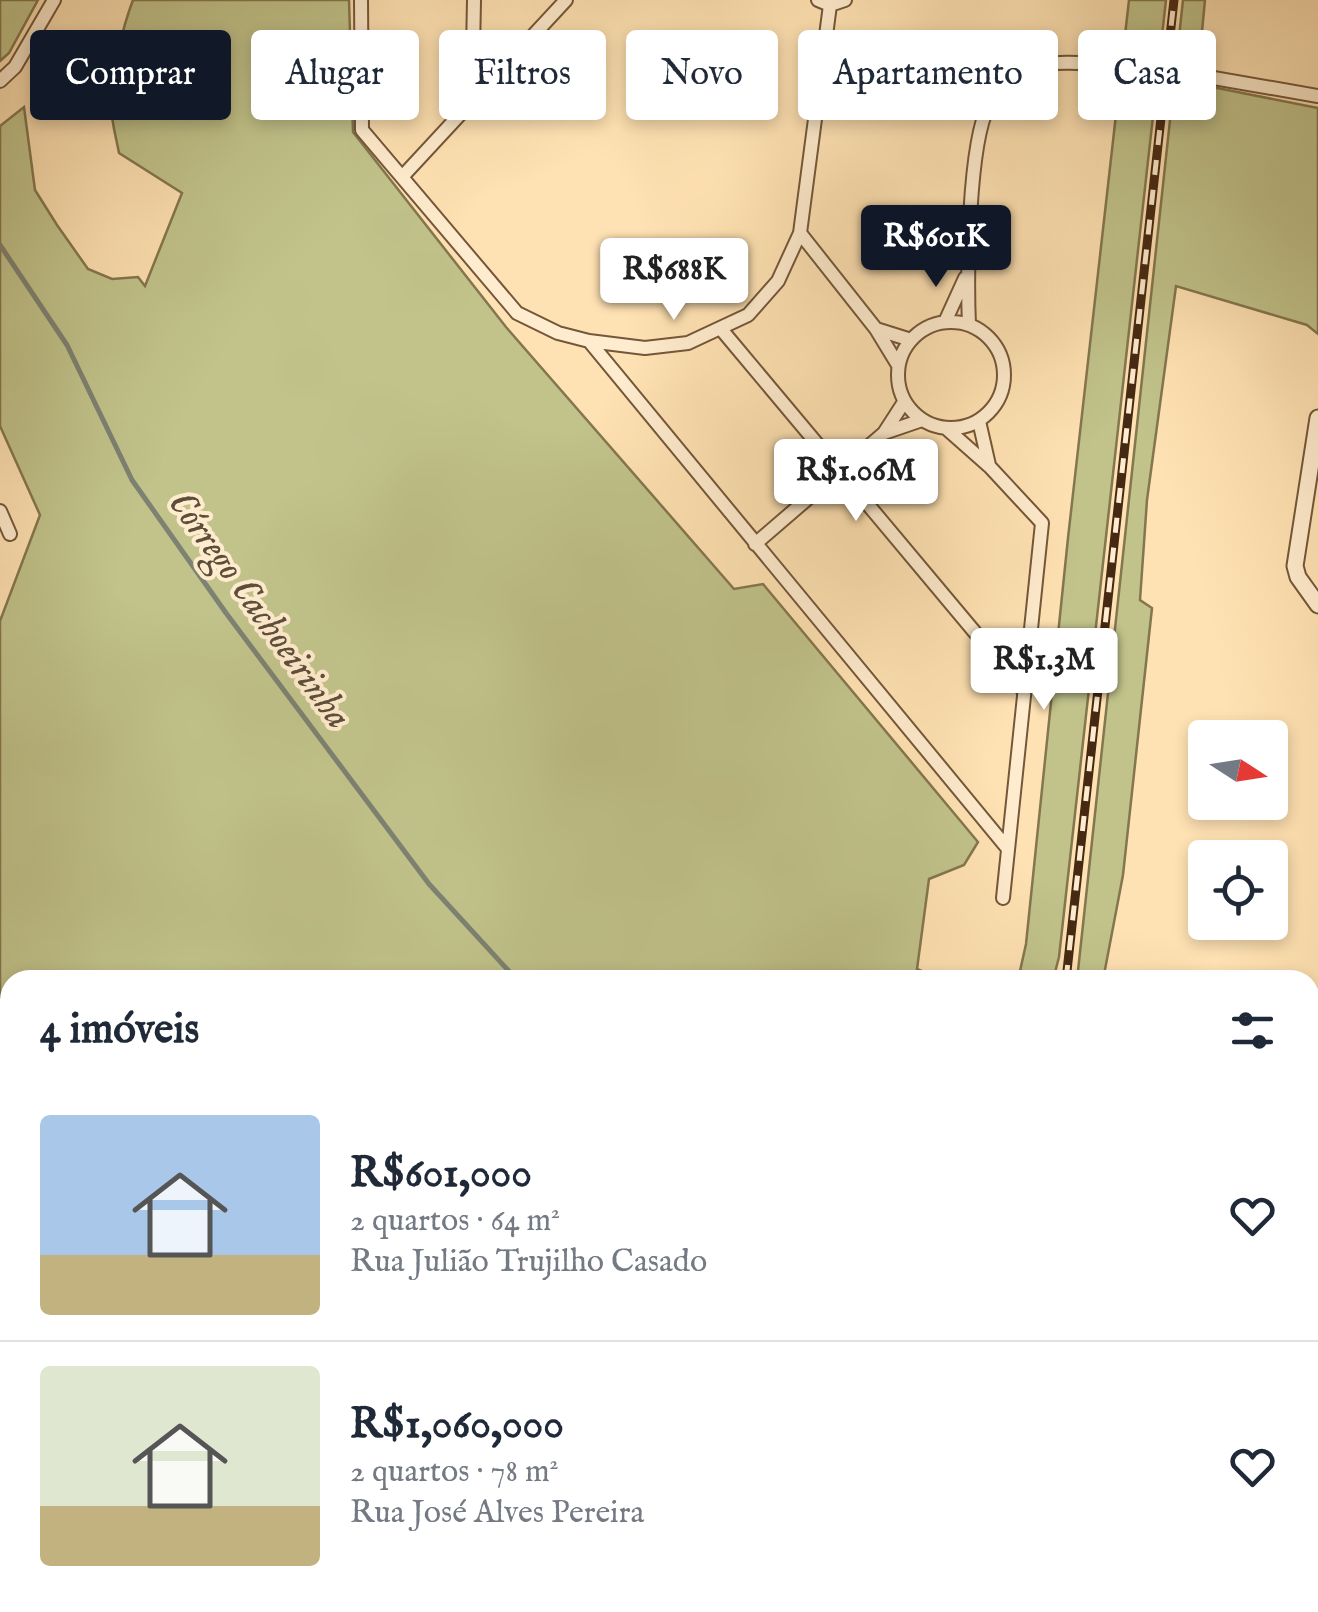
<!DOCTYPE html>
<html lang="pt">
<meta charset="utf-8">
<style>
body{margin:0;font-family:"IM FELL English",serif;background:#f6f6f7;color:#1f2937;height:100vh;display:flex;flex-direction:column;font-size:38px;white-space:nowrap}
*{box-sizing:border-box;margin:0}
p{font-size:32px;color:#747a83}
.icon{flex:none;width:55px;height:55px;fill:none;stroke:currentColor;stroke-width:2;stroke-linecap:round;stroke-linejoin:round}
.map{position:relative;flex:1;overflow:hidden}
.details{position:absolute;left:0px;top:970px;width:1320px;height:642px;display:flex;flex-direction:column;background:#fff;border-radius:30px 30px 0 0;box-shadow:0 5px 15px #0003}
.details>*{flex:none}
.guide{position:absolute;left:30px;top:30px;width:1260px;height:90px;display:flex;gap:20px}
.needle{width:65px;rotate:102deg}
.controls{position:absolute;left:1188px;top:720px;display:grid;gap:20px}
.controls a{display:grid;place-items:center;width:100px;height:100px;border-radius:10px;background:#fff;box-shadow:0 5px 15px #0003;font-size:50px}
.price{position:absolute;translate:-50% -85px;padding:0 22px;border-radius:10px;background:#fff;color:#222;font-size:32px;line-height:65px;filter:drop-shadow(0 2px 5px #0008)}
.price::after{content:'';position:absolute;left:50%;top:60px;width:30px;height:22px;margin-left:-15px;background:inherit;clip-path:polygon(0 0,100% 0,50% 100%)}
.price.selected{background:#111827;color:#fff}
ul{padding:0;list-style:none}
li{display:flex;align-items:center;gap:30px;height:250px;padding:0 40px}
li+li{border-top:2px solid #e0e1e3}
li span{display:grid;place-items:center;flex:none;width:280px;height:200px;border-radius:10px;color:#555}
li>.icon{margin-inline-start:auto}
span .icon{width:120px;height:120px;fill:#fffc;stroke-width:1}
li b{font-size:42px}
h2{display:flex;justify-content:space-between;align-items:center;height:120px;padding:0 40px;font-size:42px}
.chip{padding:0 35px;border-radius:10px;background:#fff;box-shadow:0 5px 15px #0003;font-size:35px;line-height:90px}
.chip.selected{background:#111827;color:#fff}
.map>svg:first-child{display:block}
</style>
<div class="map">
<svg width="1318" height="1612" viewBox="0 0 1318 1612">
<rect width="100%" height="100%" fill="#ffe2b3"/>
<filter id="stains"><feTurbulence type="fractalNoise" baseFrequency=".002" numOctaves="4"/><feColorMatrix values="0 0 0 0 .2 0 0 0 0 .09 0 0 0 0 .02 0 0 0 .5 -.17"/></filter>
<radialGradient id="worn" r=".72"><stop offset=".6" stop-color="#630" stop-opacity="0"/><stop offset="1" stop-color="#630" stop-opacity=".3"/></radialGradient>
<path fill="#c1c38b" stroke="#84764e" stroke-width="2.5" d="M0 0H38L9 53 0 61Z
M133 0H349L353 132 506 327 734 589 763 584 978 842 964 865 929 879 917 969 942 980H10V1426L0 1422V621L40 515 0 426V126L24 107 35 190 57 225 88 269 112 279 138 277 145 286 182 193 119 153C116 137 111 120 111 104 112 72 122 29 133 0Z
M1129 0H1166L1059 957 1053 980H1018L1026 944 1068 538Z
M1183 0H1205L1197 84 1318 108V334L1307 325 1176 286 1147 500 1140 600 1152 608 1123 875 1103 980H1077Z
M573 1603V1602L725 1603 711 1612H575Z"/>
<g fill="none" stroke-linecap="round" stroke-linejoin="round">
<path stroke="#7d8272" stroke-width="5" d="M0 245 67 345 132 480 226 613 429 884 517 980"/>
<g stroke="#74573a" stroke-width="16">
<path id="minor" d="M361 0 362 130 517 313 558 333 589 341 645 348 688 343 748 315 778 281 800 233
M818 0 830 5 845 0
M830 5 800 233 876 329 898 365
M1179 72 1318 96
M0 81 15 67 54 0
M472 101 474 0
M402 177 566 0
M898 375a53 53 0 1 1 106 0a53 53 0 1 1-106 0Z
M945 322 965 278
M969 325C967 279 968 143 989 105 998 91 1013 76 1028 69 1056 56 1111 67 1142 69
M721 329 1024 691
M876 329 911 340
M589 341 1008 849
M979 421 989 465
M947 429 990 467 1042 523 1003 898
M884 433 922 420
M0 511 10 534
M755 544 884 433 904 402"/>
</g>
<g stroke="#74573a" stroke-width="19">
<path id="tertiary" d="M1318 418 1295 566 1298 577 1318 605"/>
</g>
<use href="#minor" stroke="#ffecce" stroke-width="12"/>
<use href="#tertiary" stroke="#ffecce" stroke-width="15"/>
<g stroke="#462912" stroke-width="9">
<path id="rail" d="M1066 980 1174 0
M655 1612 673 1602"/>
</g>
<use href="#rail" stroke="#ffecce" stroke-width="5" stroke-dasharray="15" stroke-linecap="butt"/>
<g stroke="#74573a" stroke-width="16" stroke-linecap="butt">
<path id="minor-bridge" d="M1142 69 1179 72"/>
</g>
<use href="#minor-bridge" stroke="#ffecce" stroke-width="12"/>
</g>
<g text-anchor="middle" stroke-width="8" stroke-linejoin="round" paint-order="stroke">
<g font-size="38" font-style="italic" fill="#5d4e3a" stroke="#ffecce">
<text transform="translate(261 609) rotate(54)" y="13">Córrego Cachoeirinha</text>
</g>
</g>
<rect width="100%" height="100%" filter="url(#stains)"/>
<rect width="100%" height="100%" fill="url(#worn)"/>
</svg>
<div class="controls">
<a><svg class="needle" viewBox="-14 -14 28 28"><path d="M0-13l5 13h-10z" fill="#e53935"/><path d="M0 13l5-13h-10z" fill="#747a83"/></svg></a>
<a><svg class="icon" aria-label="locate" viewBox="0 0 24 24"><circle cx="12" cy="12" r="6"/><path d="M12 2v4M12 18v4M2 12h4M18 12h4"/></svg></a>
</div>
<b class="price selected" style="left:936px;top:290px">R$601K</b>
<b class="price" style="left:674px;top:323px">R$688K</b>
<b class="price" style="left:856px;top:524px">R$1.06M</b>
<b class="price" style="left:1044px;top:713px">R$1.3M</b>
<div class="guide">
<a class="chip selected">Comprar</a>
<a class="chip">Alugar</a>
<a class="chip">Filtros</a>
<a class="chip">Novo</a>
<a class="chip">Apartamento</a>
<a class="chip">Casa</a>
</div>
<section class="details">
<h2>4 imóveis<svg class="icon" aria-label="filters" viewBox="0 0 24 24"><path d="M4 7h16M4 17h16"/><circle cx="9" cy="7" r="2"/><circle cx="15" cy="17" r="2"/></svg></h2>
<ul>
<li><span style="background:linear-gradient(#a9c7e8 70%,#c2b280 0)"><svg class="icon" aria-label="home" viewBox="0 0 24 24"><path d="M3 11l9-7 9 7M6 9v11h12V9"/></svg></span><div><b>R$601,000</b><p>2 quartos · 64 m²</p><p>Rua Julião Trujilho Casado</p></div><svg class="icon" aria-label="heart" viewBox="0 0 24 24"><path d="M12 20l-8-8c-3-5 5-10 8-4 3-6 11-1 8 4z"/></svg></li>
<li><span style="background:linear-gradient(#dfe7d0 70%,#c2b280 0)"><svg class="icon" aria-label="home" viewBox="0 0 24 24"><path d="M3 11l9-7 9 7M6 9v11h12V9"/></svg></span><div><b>R$1,060,000</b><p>2 quartos · 78 m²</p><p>Rua José Alves Pereira</p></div><svg class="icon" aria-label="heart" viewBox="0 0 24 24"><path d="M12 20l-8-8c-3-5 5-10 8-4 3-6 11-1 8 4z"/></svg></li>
</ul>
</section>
</div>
